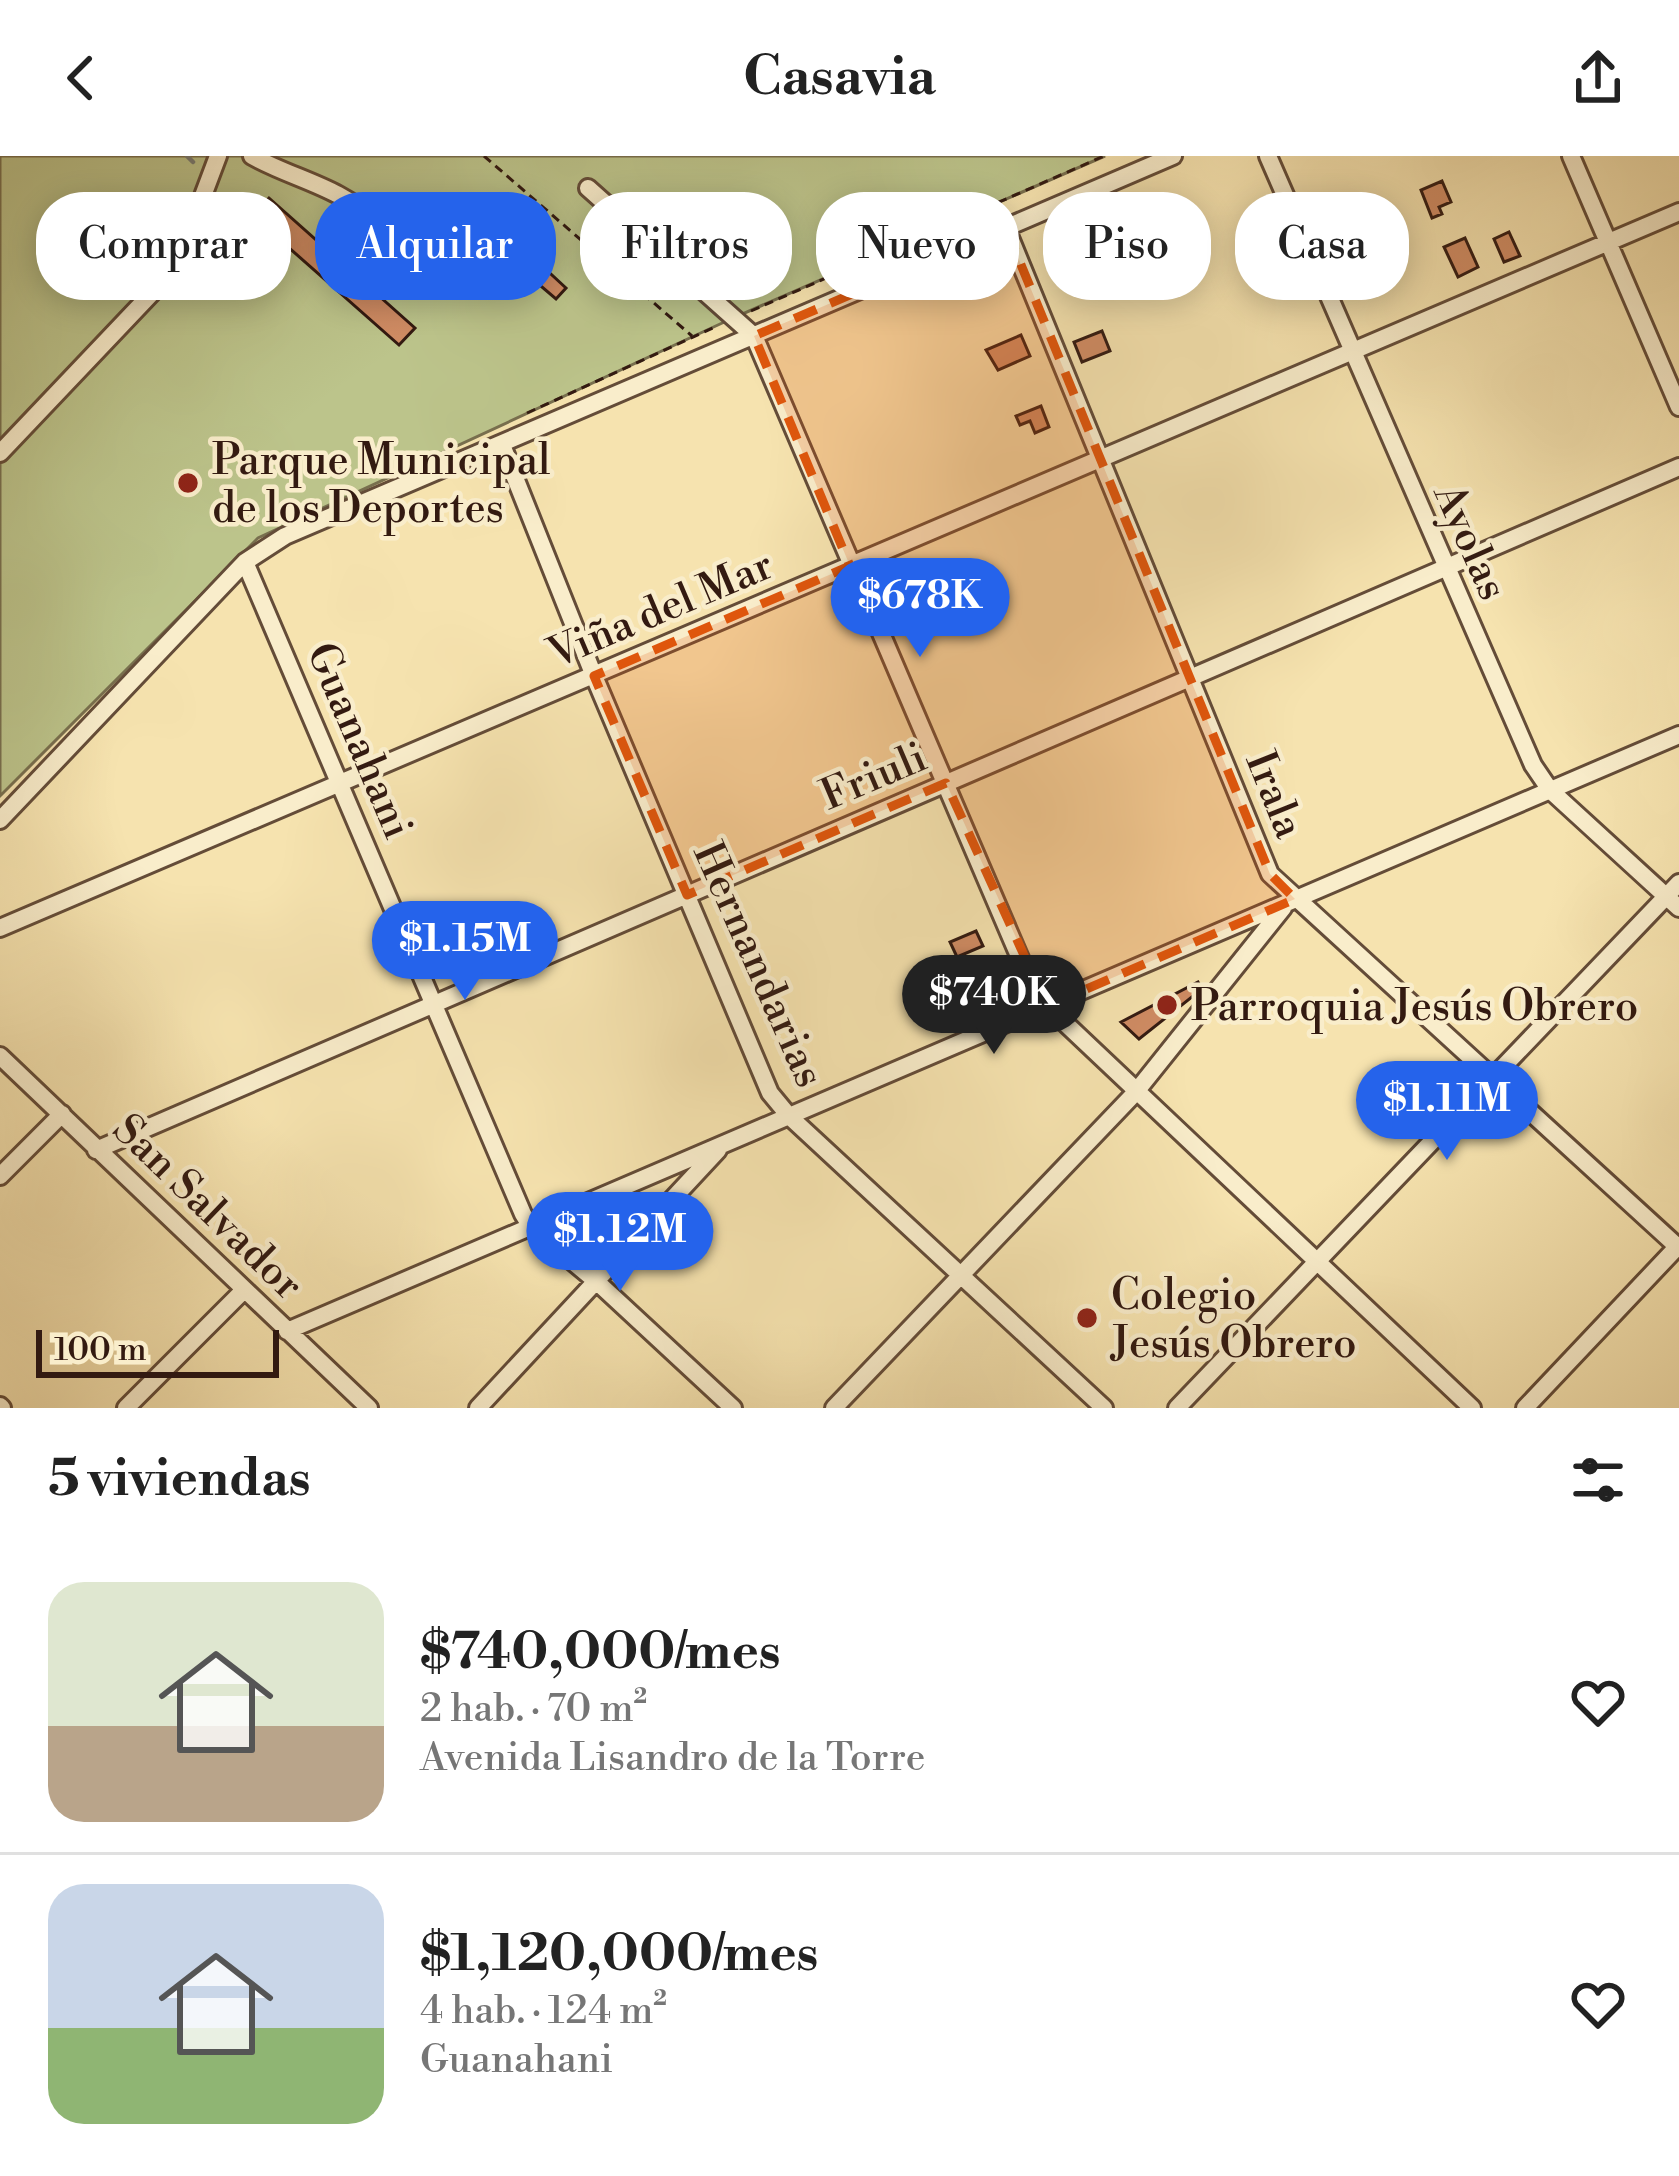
<!DOCTYPE html>
<html lang="es">
<meta charset="utf-8">
<style>
body{margin:0;font-family:"Libre Bodoni",serif;background:#f6f6f6;color:#222;height:100vh;display:flex;flex-direction:column;font-size:45px;white-space:nowrap}
*{box-sizing:border-box;margin:0}
p{font-size:39px;color:#767676}
.icon{flex:none;width:66px;height:66px;fill:none;stroke:currentColor;stroke-width:2;stroke-linecap:round;stroke-linejoin:round}
.map{position:relative;height:1252px;overflow:hidden}
.drawer{display:flex;flex-direction:column;background:#fff;flex:1}
.drawer>*{flex:none}
.guide{position:absolute;left:36px;top:36px;width:1608px;height:108px;display:flex;gap:24px}
.scale{position:absolute;left:36px;bottom:30px;width:243px;box-sizing:border-box;padding-left:12px;border:6px solid #331a11;border-top:0;font-size:33px;line-height:42px;white-space:nowrap;color:#331a11;-webkit-text-stroke:9px #f9edcb;paint-order:stroke}
.price{position:absolute;translate:-50% -102px;padding:0 27px;border-radius:42px;background:#2563eb;color:#fff;font-size:39px;line-height:78px;filter:drop-shadow(0 3px 6px #0008)}
.price::after{content:'';position:absolute;left:50%;top:72px;width:36px;height:27px;margin-left:-18px;background:inherit;clip-path:polygon(0 0,100% 0,50% 100%)}
.price.on{background:#222;color:#fff}
ul{padding:0;list-style:none}
li{display:flex;align-items:center;gap:36px;height:300px;padding:0 48px}
li+li{border-top:3px solid #e0e0e0}
li span{display:grid;place-items:center;flex:none;width:336px;height:240px;border-radius:36px;color:#555}
li>.icon{margin-inline-start:auto}
span .icon{width:144px;height:144px;fill:#fffc;stroke-width:1}
li b{font-size:51px}
h2{display:flex;justify-content:space-between;align-items:center;height:144px;padding:0 48px;font-size:51px}
.pill{padding:0 42px;border-radius:48px;background:#fff;box-shadow:0 6px 30px #0003;font-size:42px;line-height:108px}
.pill.on{background:#2563eb;color:#fff}
header{display:flex;justify-content:space-between;align-items:center;height:156px;padding:0 48px;background:#fff;font-size:54px;font-weight:800}
.map>svg:first-child{display:block}
</style>
<header><svg class="icon" aria-label="back" viewBox="0 0 24 24"><path d="M15 5l-7 7 7 7"/></svg>Casavia<svg class="icon" aria-label="share" viewBox="0 0 24 24"><path d="M12 15V3M7 8l5-5 5 5M5 13v7h14v-7"/></svg></header>
<div class="map">
<svg width="1679" height="1252" viewBox="0 0 1679 1252">
<rect width="100%" height="100%" fill="#f6e3af"/>
<filter id="stains"><feTurbulence type="fractalNoise" baseFrequency=".00167" numOctaves="4"/><feColorMatrix values="0 0 0 0 .2 0 0 0 0 .09 0 0 0 0 .02 0 0 0 .5 -.17"/></filter>
<radialGradient id="worn" r=".72"><stop offset=".6" stop-color="#630" stop-opacity="0"/><stop offset="1" stop-color="#630" stop-opacity=".3"/></radialGradient>
<path fill="#bcc48b" stroke="#786f4e" stroke-width="3" d="M0 0H1105L733 162 258 382 0 640Z"/>
<g fill="none" stroke-linecap="round" stroke-linejoin="round">
<path stroke="#757b74" stroke-width="4.5" d="M187 0 193 6"/>
</g>
<path fill="#d08c64" stroke="#331a11" stroke-width="3" d="M1442 25 1451 46 1439 51 1442 58 1432 62 1421 34Z
M269 42 415 172 399 189 253 60Z
M472 58 520 101 509 112 461 69Z
M1509 76 1520 100 1504 106 1494 83Z
M1465 82 1478 111 1458 121 1444 91Z
M526 95 566 132 556 143 515 108Z
M1102 175 1110 195 1082 206 1074 186Z
M1021 179 1030 200 998 214 986 194Z
M1041 250 1049 271 1035 277 1030 265 1020 269 1016 260Z
M976 775 983 790 957 801 950 786Z
M1198 826 1202 833 1139 883 1121 866Z
M942 836 951 857 932 865 923 844Z"/>
<g fill="none" stroke-linecap="round" stroke-linejoin="round">
<g stroke="#644c38" stroke-width="22">
<path id="minor" d="M252 0C293 23 341 31 374 65
M1268 0 1533 609 1550 634 1679 752
M1571 0 1679 251
M588 32 754 180 1031 828 1047 850 1472 1252
M1006 72 1270 718 1679 1092
M502 289 594 520 770 937 789 960 1104 1252
M0 297 168 120 183 93 218 0
M245 406 523 1058 531 1071 596 1125 733 1252
M0 664 245 406 285 380 1173 0
M0 772 1679 56
M0 900 369 1252
M96 994 1679 311
M0 1020 62 958
M287 1175 1679 579
M0 1250 2 1252
M126 1252 244 1134
M478 1252 718 994
M834 1252 1135 937 1283 752
M1177 1252 1679 727
M1525 1252 1679 1089"/>
</g>
<path stroke="#331a11" stroke-width="3" stroke-dasharray="9 6" stroke-linecap="butt" d="M484 0 692 180
M751 155 1104 0
M527 257 715 171"/>
<use href="#minor" stroke="#f9edcb" stroke-width="16"/>
</g>
<path fill="#df560c" fill-opacity="0.2" stroke="#df560c" stroke-width="9" stroke-dasharray="24 15" stroke-linejoin="round" d="M1006 72 1270 718 1295 743 1047 850 946 627 687 739 594 520 850 410 754 180Z"/>
<g fill="#8f2418" stroke="#f9edcb" stroke-width="4.5">
<circle cx="188" cy="327" r="12"/>
<circle cx="1167" cy="849" r="12"/>
<circle cx="1087" cy="1162" r="12"/>
</g>
<g text-anchor="middle" stroke-width="9" stroke-linejoin="round" paint-order="stroke">
<g font-size="42" fill="#331a11" stroke="#f9edcb" text-anchor="start">
<text x="212" y="318">Parque Municipal<tspan x="212" dy="48">de los Deportes</tspan></text>
<text x="1191" y="864">Parroquia Jesús Obrero</text>
<text x="1111" y="1153">Colegio<tspan x="1111" dy="48">Jesús Obrero</tspan></text>
</g>
<g font-size="42" fill="#331a11" stroke="#f9edcb">
<text transform="translate(1472 385) rotate(66)" y="15">Ayolas</text>
<text transform="translate(660 452) rotate(-23)" y="15">Viña del Mar</text>
<text transform="translate(361 584) rotate(67)" y="15">Guanahani</text>
<text transform="translate(873 619) rotate(-23)" y="15">Friuli</text>
<text transform="translate(1276 638) rotate(68)" y="15">Irala</text>
<text transform="translate(760 808) rotate(66)" y="15">Hernandarias</text>
<text transform="translate(209 1050) rotate(44)" y="15">San Salvador</text>
</g>
</g>
<rect width="100%" height="100%" filter="url(#stains)"/>
<rect width="100%" height="100%" fill="url(#worn)"/>
</svg>
<div class="scale">100 m</div>
<b class="price" style="left:920px;top:504px">$678K</b>
<b class="price" style="left:465px;top:847px">$1.15M</b>
<b class="price on" style="left:994px;top:901px">$740K</b>
<b class="price" style="left:1447px;top:1007px">$1.11M</b>
<b class="price" style="left:620px;top:1138px">$1.12M</b>
<div class="guide">
<a class="pill">Comprar</a>
<a class="pill on">Alquilar</a>
<a class="pill">Filtros</a>
<a class="pill">Nuevo</a>
<a class="pill">Piso</a>
<a class="pill">Casa</a>
</div>
</div>
<section class="drawer">
<h2>5 viviendas<svg class="icon" aria-label="filters" viewBox="0 0 24 24"><path d="M4 7h16M4 17h16"/><circle cx="9" cy="7" r="2"/><circle cx="15" cy="17" r="2"/></svg></h2>
<ul>
<li><span style="background:linear-gradient(#dfe7d0 60%,#b9a48a 0)"><svg class="icon" aria-label="home" viewBox="0 0 24 24"><path d="M3 11l9-7 9 7M6 9v11h12V9"/></svg></span><div><b>$740,000/mes</b><p>2 hab. · 70 m²</p><p>Avenida Lisandro de la Torre</p></div><svg class="icon" aria-label="heart" viewBox="0 0 24 24"><path d="M12 20l-8-8c-3-5 5-10 8-4 3-6 11-1 8 4z"/></svg></li>
<li><span style="background:linear-gradient(#c9d6e8 60%,#8fb573 0)"><svg class="icon" aria-label="home" viewBox="0 0 24 24"><path d="M3 11l9-7 9 7M6 9v11h12V9"/></svg></span><div><b>$1,120,000/mes</b><p>4 hab. · 124 m²</p><p>Guanahani</p></div><svg class="icon" aria-label="heart" viewBox="0 0 24 24"><path d="M12 20l-8-8c-3-5 5-10 8-4 3-6 11-1 8 4z"/></svg></li>
</ul>
</section>
